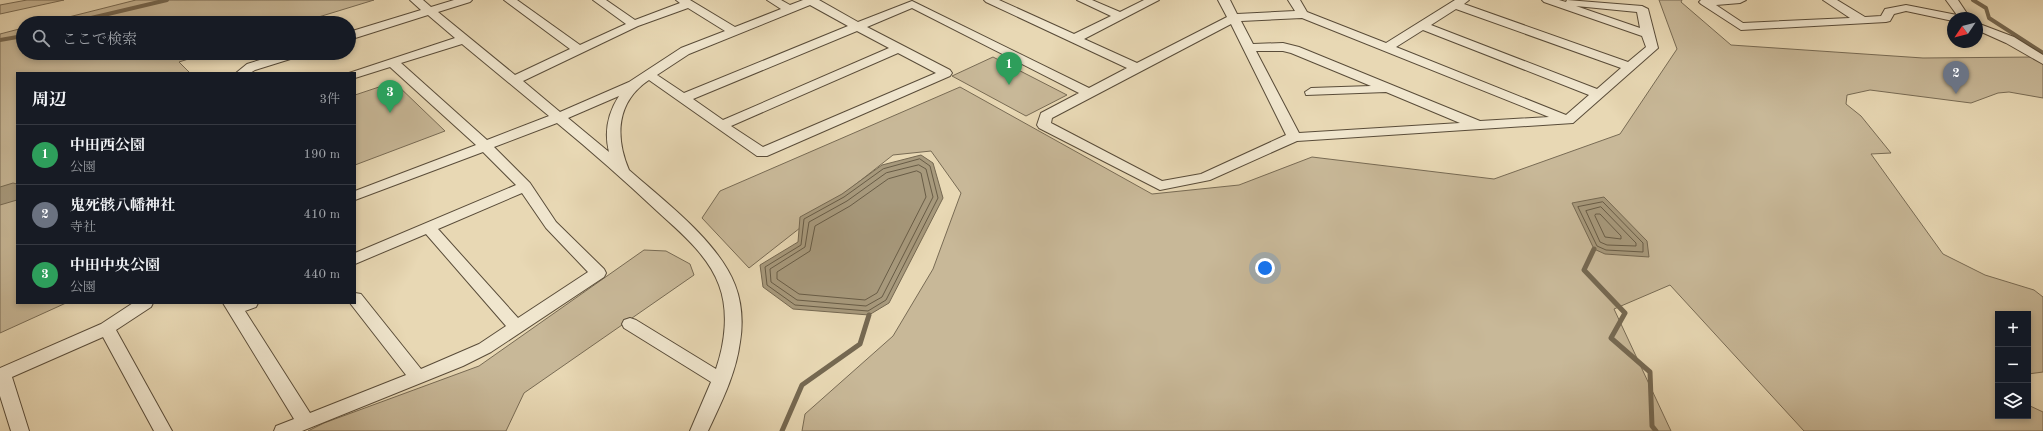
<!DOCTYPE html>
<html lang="ja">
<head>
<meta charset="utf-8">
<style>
  :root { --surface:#171b24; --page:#242831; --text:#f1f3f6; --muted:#9ea1a6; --line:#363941; --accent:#0b8043 }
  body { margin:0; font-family:"Old Standard TT","Noto Serif JP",serif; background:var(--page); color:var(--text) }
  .controls { position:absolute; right:12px; bottom:12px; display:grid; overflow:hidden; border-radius:0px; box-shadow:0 2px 6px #0003 }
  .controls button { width:36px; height:36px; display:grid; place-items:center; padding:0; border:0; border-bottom:1px solid var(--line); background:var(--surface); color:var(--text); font:20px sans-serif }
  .compass { position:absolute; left:1947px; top:12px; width:36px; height:36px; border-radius:50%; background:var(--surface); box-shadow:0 2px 6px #0003; rotate:235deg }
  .you { position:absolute; left:1265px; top:268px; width:14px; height:14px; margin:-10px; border:3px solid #fff; border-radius:50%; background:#1a73e8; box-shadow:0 0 0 6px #1a73e833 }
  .badge { display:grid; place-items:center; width:26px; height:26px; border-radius:50%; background:var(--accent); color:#fff; font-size:13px; font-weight:700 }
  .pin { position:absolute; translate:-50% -33px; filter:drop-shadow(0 1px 2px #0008) }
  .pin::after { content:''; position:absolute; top:21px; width:14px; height:12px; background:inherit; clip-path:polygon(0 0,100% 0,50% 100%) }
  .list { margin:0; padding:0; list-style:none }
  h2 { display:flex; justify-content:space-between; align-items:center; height:52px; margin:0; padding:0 16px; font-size:17px }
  h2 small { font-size:13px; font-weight:400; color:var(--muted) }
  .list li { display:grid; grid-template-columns:26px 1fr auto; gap:12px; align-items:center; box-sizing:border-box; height:60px; padding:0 16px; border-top:1px solid var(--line) }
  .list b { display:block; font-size:15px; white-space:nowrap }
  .list p { margin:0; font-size:13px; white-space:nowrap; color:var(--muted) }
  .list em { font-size:13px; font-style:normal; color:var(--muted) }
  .icon { flex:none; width:22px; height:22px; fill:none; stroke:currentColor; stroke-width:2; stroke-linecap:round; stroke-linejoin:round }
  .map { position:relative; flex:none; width:2043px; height:431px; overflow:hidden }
  .search { position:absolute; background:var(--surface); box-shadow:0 2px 6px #0003; left:16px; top:16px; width:340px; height:44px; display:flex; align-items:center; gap:10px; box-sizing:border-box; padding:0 14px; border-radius:22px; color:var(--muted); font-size:15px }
  .panel { position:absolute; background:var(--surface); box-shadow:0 2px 6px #0003; left:16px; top:72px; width:340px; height:232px; border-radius:0px }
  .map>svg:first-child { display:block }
</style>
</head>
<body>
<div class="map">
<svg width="2043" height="431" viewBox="0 0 2043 431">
  <rect width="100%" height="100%" fill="#e8d8b4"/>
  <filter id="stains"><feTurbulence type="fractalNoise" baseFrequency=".005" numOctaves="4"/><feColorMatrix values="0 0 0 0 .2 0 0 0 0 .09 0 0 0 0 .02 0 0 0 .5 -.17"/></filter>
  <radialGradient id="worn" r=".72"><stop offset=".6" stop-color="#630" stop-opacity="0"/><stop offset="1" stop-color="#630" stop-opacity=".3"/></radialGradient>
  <g fill="#c8b898" stroke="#786b54">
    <path d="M 27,0 L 64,0 L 0,14 L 0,5 Z"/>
    <path d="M 136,0 L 374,0 L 299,23 L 45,23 Z"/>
    <path d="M 1659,0 L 1682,0 L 1681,2 L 1731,45 L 1923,58 L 2036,57 L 2043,63 L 2043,98 L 2009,92 L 1998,93 L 1971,103 L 1870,90 L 1847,95 L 1846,104 L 1861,116 L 1891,153 L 1871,154 L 1943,254 L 1985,275 L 2034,290 L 2043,297 L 2043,372 L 2028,374 L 2028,314 L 1998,314 L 1998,416 L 2028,416 L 2028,405 L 2043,412 L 2043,431 L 1804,431 L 1670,285 L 1614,309 L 1671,431 L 802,431 L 805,414 L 893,336 L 933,269 L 961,193 L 931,151 L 893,155 L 749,268 L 702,218 L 720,191 L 960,87 L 1152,194 L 1239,185 L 1312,157 L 1494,179 L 1620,134 L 1677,49 Z"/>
    <path d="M 23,28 L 23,53 L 207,53 L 179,62 L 190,73 L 17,73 L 17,303 L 66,303 L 0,333 L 0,34 Z"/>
    <path d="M 993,57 L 1067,95 L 1026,116 L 952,76 Z"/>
    <path d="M 394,82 L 445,131 L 355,165 L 355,95 Z"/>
    <path d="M 644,250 L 666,251 L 690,264 L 694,275 L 524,393 L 506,431 L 308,431 L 324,423 L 479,366 Z"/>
  </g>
  <g fill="#a7997c" stroke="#756851">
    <path d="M 921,155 L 933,163 L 943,198 L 889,303 L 869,315 L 793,309 L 763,287 L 760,265 L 798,242 L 800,217 L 842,194 L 882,165 Z"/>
    <path d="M 13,183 L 17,184 L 17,200 L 0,205 L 0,187 Z"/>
    <path d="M 1604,197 L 1647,241 L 1649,257 L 1605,254 L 1594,249 L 1572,203 Z"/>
  </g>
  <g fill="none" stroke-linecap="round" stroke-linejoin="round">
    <g stroke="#685c46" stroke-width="1">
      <path d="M 920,159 L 930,166 L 938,198 L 886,300 L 868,311 L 795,305 L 767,285 L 765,267 L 801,245 L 804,219 L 844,197 L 883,169 Z"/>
      <path d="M 919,165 L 926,169 L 933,197 L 882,297 L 866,306 L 797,300 L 771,282 L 770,269 L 805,247 L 809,222 L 847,201 L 886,173 Z"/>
      <path d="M 917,171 L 921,173 L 926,197 L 877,293 L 865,300 L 799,294 L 777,279 L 777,272 L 810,251 L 815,226 L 850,206 L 888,179 Z"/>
      <path d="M 1603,202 L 1643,243 L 1643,252 L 1606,250 L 1597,246 L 1578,207 Z"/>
      <path d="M 1601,207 L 1636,243 L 1636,246 L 1607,245 L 1600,242 L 1586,211 Z"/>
      <path d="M 1596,214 L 1600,214 L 1621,236 L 1621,239 L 1605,237 L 1595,216 Z"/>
    </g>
    <g stroke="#756851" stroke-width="4">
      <path d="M 1973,0 L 1986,8 L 1989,18 L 2043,53"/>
      <path d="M 70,23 L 167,0"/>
      <path d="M 0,40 L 23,36"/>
    </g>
    <g stroke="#756851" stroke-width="5">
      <path d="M 1594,249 L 1584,270 L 1625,313 L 1611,338 L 1650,372 L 1652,426 L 1656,431"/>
      <path d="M 782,431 L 802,385 L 860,344 L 869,315"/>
    </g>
    <defs>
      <g id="minor">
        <path d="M 410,0 L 423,0 L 431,7 L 454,0 L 472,0 L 470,2 L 438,12 L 515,75 L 570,49 L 504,0 L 517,0 L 580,45 L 626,24 L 593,0 L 606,0 L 635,20 L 680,3 L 676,0 L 690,0 L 735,27 L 781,9 L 767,0 L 781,0 L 790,5 L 803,0 L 819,0 L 858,22 L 912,1 L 1089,88 L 1127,68 L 986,2 L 984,0 L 999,0 L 1074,34 L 1111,16 L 1077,0 L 1092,0 L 1120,12 L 1144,0 L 1159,0 L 1084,39 L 1137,63 L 1227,17 L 1218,0 L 1230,0 L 1237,14 L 1295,11 L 1288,0 L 1300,0 L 1307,12 L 1386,43 L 1455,0 L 1469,0 L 1464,4 L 1628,62 L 1646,47 L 1642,36 L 1544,2 L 1542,0 L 1559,0 L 1566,2 L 1567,0 L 1642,6 L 1648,9 L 1658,48 L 1573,123 L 1297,141 L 1210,180 L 1160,190 L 1039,128 L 1037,125 L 1041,113 L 1079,93 L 912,8 L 867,27 L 950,70 L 952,73 L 950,76 L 767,156 L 757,156 L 649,80 C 616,102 615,137 629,170 C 664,201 718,241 735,285 C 742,303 743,324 740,342 C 736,374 721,403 708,431 L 690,431 L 711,382 L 624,328 L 622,324 L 624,320 L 630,318 L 636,320 L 716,369 C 725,343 729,311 719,285 C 708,255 680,232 657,211 C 625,181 591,151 557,123 L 494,147 L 530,183 L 556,222 L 604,269 L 606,273 L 604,277 L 491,352 L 463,366 L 302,431 L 274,431 L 276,426 L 294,419 L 223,303 L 258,303 L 256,307 L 245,311 L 310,413 L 406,375 L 350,303 L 355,303 L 355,293 L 361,294 L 421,369 L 479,344 L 506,326 L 426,234 L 355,264 L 355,253 L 516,185 L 483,152 L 355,200 L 355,191 L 476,145 L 390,67 L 355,78 L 355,73 L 349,73 L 455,38 L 428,15 L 349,40 L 349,32 L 421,10 ZM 810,5 L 848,26 L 684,93 L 657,75 L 689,54 ZM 1576,6 L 1637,12 L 1640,28 ZM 688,8 L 725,31 L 681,48 L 629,82 L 560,112 L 523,81 L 638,26 ZM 1456,9 L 1621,68 L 1597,89 L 1431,25 ZM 1302,18 L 1549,117 L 1480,121 L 1299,47 L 1283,43 L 1253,44 L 1241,21 ZM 1231,24 L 1286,135 L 1201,174 L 1162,181 L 1051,123 L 1052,118 ZM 1423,30 L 1589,95 L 1566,115 L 1396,47 ZM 857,31 L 889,48 L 723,120 L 693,99 ZM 462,44 L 549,116 L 487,140 L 401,63 ZM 1256,51 L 1283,51 L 1291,53 L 1371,86 L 1311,88 L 1305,92 L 1306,95 L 1386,92 L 1460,123 L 1299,133 ZM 898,53 L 936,73 L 763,147 L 731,126 ZM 619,96 C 608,113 604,132 609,152 L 568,118 ZM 522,193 L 546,228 L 588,272 L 518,318 L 438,229 Z"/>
        <path d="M 1701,0 L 1746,0 L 1740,3 L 1716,5 L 1743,23 L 1850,18 L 1823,0 L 1837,0 L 1865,17 L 1881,16 L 1885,9 L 1906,5 L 1957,15 L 1946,0 L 1958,0 L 1970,18 L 1953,18 L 1953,21 L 1906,11 L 1894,14 L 1890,21 L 1886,22 L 1741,30 L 1701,4 L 1699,2 Z"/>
        <path d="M 1977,23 L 2014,37 L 2043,55 L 2043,64 L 2006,43 L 1977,30 Z"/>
        <path d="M 283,53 L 302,53 L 300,56 L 255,70 L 250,73 L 236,73 L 247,64 Z"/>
        <path d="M 133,303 L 153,303 L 151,307 L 116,330 L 172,431 L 154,431 L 103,337 L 12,377 L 29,431 L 11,431 L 0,396 L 0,368 L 101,324 Z"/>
      </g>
    </defs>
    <use href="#minor" stroke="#594c39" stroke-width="2"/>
    <use href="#minor" fill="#f0e6ce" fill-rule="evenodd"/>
  </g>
  <rect width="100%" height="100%" filter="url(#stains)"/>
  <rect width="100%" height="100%" fill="url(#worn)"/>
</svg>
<div class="controls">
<button>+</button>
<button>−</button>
<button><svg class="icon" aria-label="layers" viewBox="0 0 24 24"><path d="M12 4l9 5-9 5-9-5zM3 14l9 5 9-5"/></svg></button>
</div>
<svg class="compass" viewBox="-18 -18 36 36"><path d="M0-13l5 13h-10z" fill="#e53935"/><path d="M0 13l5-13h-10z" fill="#9ea1a6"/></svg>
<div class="you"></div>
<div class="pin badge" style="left:1009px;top:85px;background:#2e9e5b">1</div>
<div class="pin badge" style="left:1956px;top:94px;background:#6b7280">2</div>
<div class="pin badge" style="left:390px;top:113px;background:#2e9e5b">3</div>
<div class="search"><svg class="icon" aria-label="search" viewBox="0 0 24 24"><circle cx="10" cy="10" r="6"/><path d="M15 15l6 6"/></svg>ここで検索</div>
<section class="panel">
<h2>周辺<small>3件</small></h2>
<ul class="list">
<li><span class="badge" style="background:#2e9e5b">1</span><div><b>中田西公園</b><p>公園</p></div><em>190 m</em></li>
<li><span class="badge" style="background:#6b7280">2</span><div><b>鬼死骸八幡神社</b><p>寺社</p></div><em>410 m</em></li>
<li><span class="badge" style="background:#2e9e5b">3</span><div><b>中田中央公園</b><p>公園</p></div><em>440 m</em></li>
</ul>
</section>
</div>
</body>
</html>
